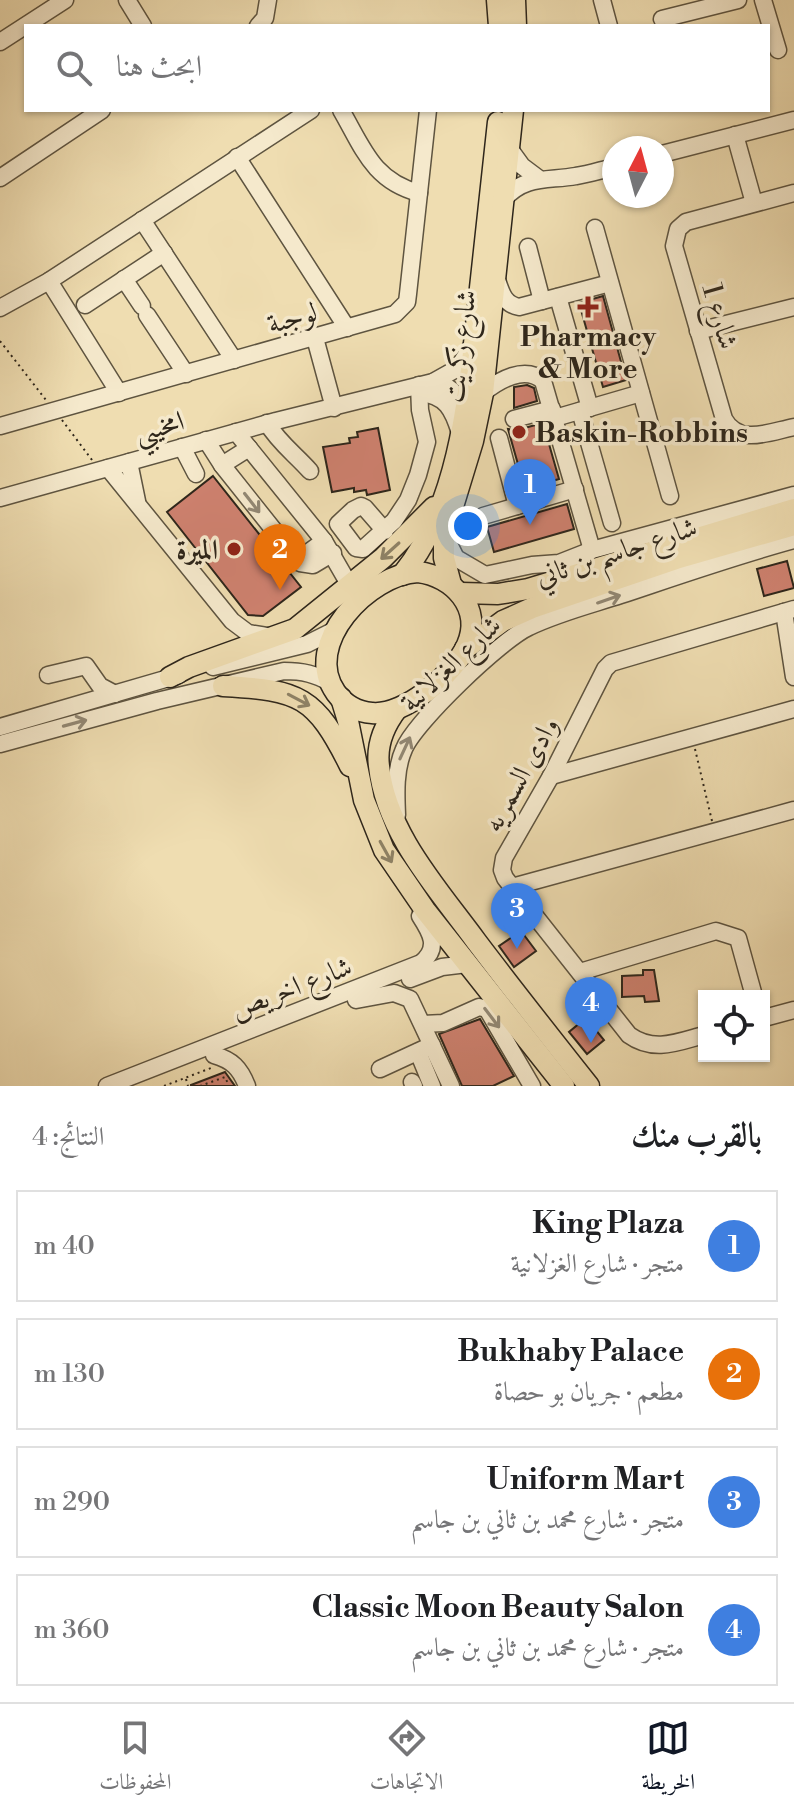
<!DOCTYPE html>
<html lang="ar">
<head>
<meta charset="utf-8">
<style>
  :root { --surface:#fff; --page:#f6f6f6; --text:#202124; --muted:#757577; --line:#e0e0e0; --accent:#111827 }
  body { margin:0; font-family:"Libre Bodoni",Amiri,serif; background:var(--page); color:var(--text); direction:rtl }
  .controls { position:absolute; right:24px; bottom:24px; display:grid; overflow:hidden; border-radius:0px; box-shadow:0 2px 6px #0004 }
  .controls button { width:72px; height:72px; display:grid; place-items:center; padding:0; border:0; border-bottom:2px solid var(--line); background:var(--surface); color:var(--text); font:40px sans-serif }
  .compass { position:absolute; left:602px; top:136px; width:72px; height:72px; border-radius:50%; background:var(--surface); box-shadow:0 2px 6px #0004; rotate:6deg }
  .you { position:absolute; left:468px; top:526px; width:28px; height:28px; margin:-20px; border:6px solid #fff; border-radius:50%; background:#1a73e8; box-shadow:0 0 0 12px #1a73e833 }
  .badge { display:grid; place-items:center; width:52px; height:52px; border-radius:50%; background:var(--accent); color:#fff; font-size:26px; font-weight:700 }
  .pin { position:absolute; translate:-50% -66px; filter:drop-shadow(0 2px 4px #0008) }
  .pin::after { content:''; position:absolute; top:42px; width:28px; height:24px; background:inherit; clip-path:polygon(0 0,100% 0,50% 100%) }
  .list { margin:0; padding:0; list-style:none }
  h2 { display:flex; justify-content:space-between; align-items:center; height:104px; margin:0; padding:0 32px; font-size:34px }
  h2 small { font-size:26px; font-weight:400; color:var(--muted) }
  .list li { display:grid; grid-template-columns:52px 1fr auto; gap:24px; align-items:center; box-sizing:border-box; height:112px; margin:0 16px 16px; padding:0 16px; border:2px solid var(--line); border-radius:0px }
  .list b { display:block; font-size:30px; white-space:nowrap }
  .list p { margin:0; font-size:26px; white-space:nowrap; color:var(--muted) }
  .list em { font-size:26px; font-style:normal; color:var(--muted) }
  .icon { flex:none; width:44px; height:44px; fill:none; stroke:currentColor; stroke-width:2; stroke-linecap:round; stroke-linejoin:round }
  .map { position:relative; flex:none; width:794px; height:1086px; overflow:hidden; direction:ltr }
  .search { position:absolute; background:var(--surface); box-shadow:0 2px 6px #0004; left:24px; right:24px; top:24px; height:88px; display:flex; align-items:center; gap:20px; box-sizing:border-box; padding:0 28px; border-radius:0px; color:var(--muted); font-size:30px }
  .sheet { height:616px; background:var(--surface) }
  nav { display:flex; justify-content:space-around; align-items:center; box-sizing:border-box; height:112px; border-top:2px solid var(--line); background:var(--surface); font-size:22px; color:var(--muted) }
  nav a { display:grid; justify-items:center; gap:4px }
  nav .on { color:var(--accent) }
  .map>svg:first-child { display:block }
</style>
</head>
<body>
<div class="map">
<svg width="794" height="1086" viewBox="0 0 794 1086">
  <rect width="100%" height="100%" fill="#efddb1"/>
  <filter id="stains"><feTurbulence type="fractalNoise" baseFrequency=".0025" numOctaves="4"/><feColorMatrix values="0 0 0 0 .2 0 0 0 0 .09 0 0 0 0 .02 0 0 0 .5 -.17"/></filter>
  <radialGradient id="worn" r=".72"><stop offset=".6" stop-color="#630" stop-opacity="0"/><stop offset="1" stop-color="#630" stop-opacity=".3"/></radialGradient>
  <g fill="#ce816f" stroke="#2e261b" stroke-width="2">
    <path d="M 603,296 L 626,380 L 603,387 L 579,303 Z"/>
    <path d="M 527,385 L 534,388 L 537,401 L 514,408 L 514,387 Z"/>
    <path d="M 543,423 L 559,479 L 525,489 L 508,429 L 517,430 Z"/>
    <path d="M 378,428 L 390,490 L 367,495 L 366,490 L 354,492 L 354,488 L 332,492 L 323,447 L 350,443 L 349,438 L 358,437 L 357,432 Z"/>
    <path d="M 213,476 L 301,587 L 263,616 L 248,615 L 167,512 Z"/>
    <path d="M 567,504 L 574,529 L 494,552 L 487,527 Z"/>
    <path d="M 787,561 L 794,588 L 764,596 L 757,569 Z"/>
    <path d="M 521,931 L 536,951 L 514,967 L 499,946 Z"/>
    <path d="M 643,970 L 654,970 L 659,1001 L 645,1002 L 644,996 L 622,997 L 622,976 L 643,975 Z"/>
    <path d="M 586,1018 L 604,1040 L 587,1054 L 569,1032 Z"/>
    <path d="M 480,1019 L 514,1076 L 493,1086 L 462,1086 L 439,1034 Z"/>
    <path d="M 225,1072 L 235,1086 L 191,1086 L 191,1085 Z"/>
  </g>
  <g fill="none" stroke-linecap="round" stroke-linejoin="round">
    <defs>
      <g id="minor">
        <path d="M 127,0 L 143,26"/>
        <path d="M 602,0 L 609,26"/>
        <path d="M 763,0 L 778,50"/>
        <path d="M 662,19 L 738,0"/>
        <path d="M 258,26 L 265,18 L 268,0"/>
        <path d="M 0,42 L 65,0"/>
        <path d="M 341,110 C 363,148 373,181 419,193"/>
        <path d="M 735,135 L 754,203"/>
        <path d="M 509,148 L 522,166 L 538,178"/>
        <path d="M 662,154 L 794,120"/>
        <path d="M 237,157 L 347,328"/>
        <path d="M 0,178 L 102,110"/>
        <path d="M 794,193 L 686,222 L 678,229 L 674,246 L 724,419 C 739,446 769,432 794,427"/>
        <path d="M 504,199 C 525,175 548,181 576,176 C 589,174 601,170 614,167"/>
        <path d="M 142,220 L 234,360"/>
        <path d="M 595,228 L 670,496"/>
        <path d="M 528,247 L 542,301"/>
        <path d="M 496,277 C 501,291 503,304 519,307 L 610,283"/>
        <path d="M 124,279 L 142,306"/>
        <path d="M 49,281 L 119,393"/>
        <path d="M 558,297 L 590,408"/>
        <path d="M 85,305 L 164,253"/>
        <path d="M 0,308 L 49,281 L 311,110"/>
        <path d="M 147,315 L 186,374"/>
        <path d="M 698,331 L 794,307"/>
        <path d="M 315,338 L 334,408"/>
        <path d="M 433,382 C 454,386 460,397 463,416"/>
        <path d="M 420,393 C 446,395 453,410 460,433"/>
        <path d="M 483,393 C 499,380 525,365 543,381 L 592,550"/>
        <path d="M 580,411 L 612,523"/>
        <path d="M 555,418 L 641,393"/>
        <path d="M 514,419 L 552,409"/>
        <path d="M 267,423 C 279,443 295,454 310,471"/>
        <path d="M 0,426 L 395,314 L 407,302 L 408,294 L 428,110"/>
        <path d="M 236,432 L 324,541 L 350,586"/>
        <path d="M 499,438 L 517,506"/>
        <path d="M 206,440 L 222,465 L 300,563 L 313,565 L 333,553"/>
        <path d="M 182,447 L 196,474"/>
        <path d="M 129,462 L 137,501"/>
        <path d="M 222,465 L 249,448"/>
        <path d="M 108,468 L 232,621 L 248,633 L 273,637"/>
        <path d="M 0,498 L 276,421 L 433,382 L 458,368 L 471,347"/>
        <path d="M 483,516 L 575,489"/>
        <path d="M 385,531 L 365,508 L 361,506 L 353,510 L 338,524 L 356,548 L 363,549 L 394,521 L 408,500 L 418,475 L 427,442 L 420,410 L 419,385"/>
        <path d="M 445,536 L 456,558 L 485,575 L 532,565 L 559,563 L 592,550 L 794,495"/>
        <path d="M 298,560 L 324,541"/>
        <path d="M 784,612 L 794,677"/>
        <path d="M 213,667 L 307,644 L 335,630"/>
        <path d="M 48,675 L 86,666 L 100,686 L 115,694"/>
        <path d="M 0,727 L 179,675"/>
        <path d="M 0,744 L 157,701 L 284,671 C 303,671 315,674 331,683"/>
        <path d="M 551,776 L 794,709"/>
        <path d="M 397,815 C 396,793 395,769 404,749 C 415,722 502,639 529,627 C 558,613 590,605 621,595 C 678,576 735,556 794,540"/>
        <path d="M 512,887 L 794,810"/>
        <path d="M 580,972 L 716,931 L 738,938 L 754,996"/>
        <path d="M 410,979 L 442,967 L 467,964"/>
        <path d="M 356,1000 L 394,993 L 410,999 L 451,1086"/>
        <path d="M 764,1018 L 794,1010"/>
        <path d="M 423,1024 L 443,1023 L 479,1007 L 487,1009 L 532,1086"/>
        <path d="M 704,1035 C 678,1042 654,1053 629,1035 L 505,878 L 502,870 L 504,858 L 551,776 L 605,669 L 611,663 L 794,609"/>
        <path d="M 418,1052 L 432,1086"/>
        <path d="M 214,1055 C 232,1060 240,1068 247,1086"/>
        <path d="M 380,1069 L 432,1045"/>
        <path d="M 412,1082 L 414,1086"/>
        <path d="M 107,1086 L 421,963 C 440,948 431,933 420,916"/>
      </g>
      <g id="major">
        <path d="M 497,0 L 499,26"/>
        <path d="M 515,0 L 516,26"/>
        <path d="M 418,572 C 453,576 483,608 467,645 C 454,674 405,716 372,713 C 357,712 345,705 336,693 C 301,644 369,574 418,572 Z"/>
        <path d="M 402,575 C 462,502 469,388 479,297 C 485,239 492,180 498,122"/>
        <path d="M 451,584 L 444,558 L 444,536 L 473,441 L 483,393 L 513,110"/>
        <path d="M 461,593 L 498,594 L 528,589 L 794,509"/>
        <path d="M 465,649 L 503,621 L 532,608 L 676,559 L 794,525"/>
        <path d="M 170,677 L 189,667 L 295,629 L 383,558 L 434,507"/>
        <path d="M 223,686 C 300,690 315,696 350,766"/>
        <path d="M 341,698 L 348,721 L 364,800 L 384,850 L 425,910 L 564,1086"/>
        <path d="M 397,709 C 384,726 376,744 379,766 C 386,833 438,889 476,941 C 513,990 551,1038 589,1086"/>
      </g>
    </defs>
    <use href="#minor" stroke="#5e5440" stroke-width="19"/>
    <use href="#major" stroke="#2e261b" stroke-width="23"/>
    <g stroke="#2e261b" stroke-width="2" stroke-dasharray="2 4" stroke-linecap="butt">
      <path d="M 0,341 L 46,400"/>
      <path d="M 62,420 L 92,460"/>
      <path d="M 695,749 L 712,821"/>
      <path d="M 186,1079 L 188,1086"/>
      <path d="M 164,1086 L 211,1068"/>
      <path d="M 200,1086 L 225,1077 L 229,1086"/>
    </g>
    <use href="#minor" stroke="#f5e9cc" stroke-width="16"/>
    <use href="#major" stroke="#efddb1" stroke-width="20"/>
  </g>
  <defs><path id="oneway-shaft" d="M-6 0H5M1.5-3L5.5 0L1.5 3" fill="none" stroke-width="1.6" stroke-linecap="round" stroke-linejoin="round" transform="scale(2)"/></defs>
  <g stroke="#928874">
    <use href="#oneway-shaft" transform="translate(252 503) rotate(52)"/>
    <use href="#oneway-shaft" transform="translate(609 599) rotate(-19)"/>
    <use href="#oneway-shaft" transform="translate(75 723) rotate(-15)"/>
    <use href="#oneway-shaft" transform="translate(405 748) rotate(-65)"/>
    <use href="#oneway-shaft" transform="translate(492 1018) rotate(53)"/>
  </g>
  <g stroke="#8e8266">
    <use href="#oneway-shaft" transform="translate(390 551) rotate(138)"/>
    <use href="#oneway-shaft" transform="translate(299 700) rotate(28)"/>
    <use href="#oneway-shaft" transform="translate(386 852) rotate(61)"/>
  </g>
  <g fill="#8f2418" stroke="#f5e9cc" stroke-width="3">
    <path d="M584 295h8v8h8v8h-8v8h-8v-8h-8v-8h8z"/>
    <circle cx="519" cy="432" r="8"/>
    <circle cx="234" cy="549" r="8"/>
  </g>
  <g text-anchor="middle" stroke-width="7" stroke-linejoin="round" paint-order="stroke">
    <g font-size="28" fill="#2e261b" stroke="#f5e9cc">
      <text transform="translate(721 316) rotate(74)" y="10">شارع 1</text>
      <text transform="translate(292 317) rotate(-16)" y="10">لوجبة</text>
      <text transform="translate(459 346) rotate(-83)" y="10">شارع زكريت</text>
      <text transform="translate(159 426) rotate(-16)" y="10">امخيبي</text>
      <text transform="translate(616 551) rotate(-18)" y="10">شارع جاسم بن ثاني</text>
      <text transform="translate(450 663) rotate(-43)" y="10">شارع الغزلانية</text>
      <text transform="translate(520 774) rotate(-61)" y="10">وادى السمريه</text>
      <text transform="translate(291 987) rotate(-21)" y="10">شارع اخريص</text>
    </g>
    <g font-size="28" font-weight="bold" fill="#2e261b" stroke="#f5e9cc">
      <text x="588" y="346">Pharmacy<tspan x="588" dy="32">&amp; More</tspan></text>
      <text x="535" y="442" text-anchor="start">Baskin-Robbins</text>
      <text x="218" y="559" text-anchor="end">الميرة</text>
    </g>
  </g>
  <rect width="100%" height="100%" filter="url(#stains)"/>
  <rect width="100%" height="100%" fill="url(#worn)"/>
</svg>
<div class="controls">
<button><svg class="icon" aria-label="locate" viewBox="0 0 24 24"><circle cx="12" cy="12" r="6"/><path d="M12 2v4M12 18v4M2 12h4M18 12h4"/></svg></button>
</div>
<svg class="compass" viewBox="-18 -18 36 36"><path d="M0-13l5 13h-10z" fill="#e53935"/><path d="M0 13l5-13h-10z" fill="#757577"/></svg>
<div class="you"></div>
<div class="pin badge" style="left:530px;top:525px;background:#3f7fe0">1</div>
<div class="pin badge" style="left:280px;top:590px;background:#e8710a">2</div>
<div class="pin badge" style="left:517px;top:949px;background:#3f7fe0">3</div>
<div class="pin badge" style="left:591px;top:1043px;background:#3f7fe0">4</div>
<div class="search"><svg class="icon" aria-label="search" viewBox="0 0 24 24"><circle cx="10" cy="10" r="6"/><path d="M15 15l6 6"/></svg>ابحث هنا</div>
</div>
<section class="sheet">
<h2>بالقرب منك<small>النتائج: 4</small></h2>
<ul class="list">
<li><span class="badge" style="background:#3f7fe0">1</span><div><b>King Plaza</b><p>متجر · شارع الغزلانية</p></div><em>40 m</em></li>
<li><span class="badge" style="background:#e8710a">2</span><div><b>Bukhaby Palace</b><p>مطعم · جريان بو حصاة</p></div><em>130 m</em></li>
<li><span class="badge" style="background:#3f7fe0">3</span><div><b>Uniform Mart</b><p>متجر · شارع محمد بن ثاني بن جاسم</p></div><em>290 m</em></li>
<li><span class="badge" style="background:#3f7fe0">4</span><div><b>Classic Moon Beauty Salon</b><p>متجر · شارع محمد بن ثاني بن جاسم</p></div><em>360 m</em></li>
</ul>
</section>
<nav>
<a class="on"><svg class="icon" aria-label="map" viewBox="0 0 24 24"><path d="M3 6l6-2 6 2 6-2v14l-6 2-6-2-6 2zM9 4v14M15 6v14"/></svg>الخريطة</a>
<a><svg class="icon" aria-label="directions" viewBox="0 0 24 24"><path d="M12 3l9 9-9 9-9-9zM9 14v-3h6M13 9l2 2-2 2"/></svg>الاتجاهات</a>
<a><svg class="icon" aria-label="saved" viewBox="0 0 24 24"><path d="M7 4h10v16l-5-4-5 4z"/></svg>المحفوظات</a>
</nav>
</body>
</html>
